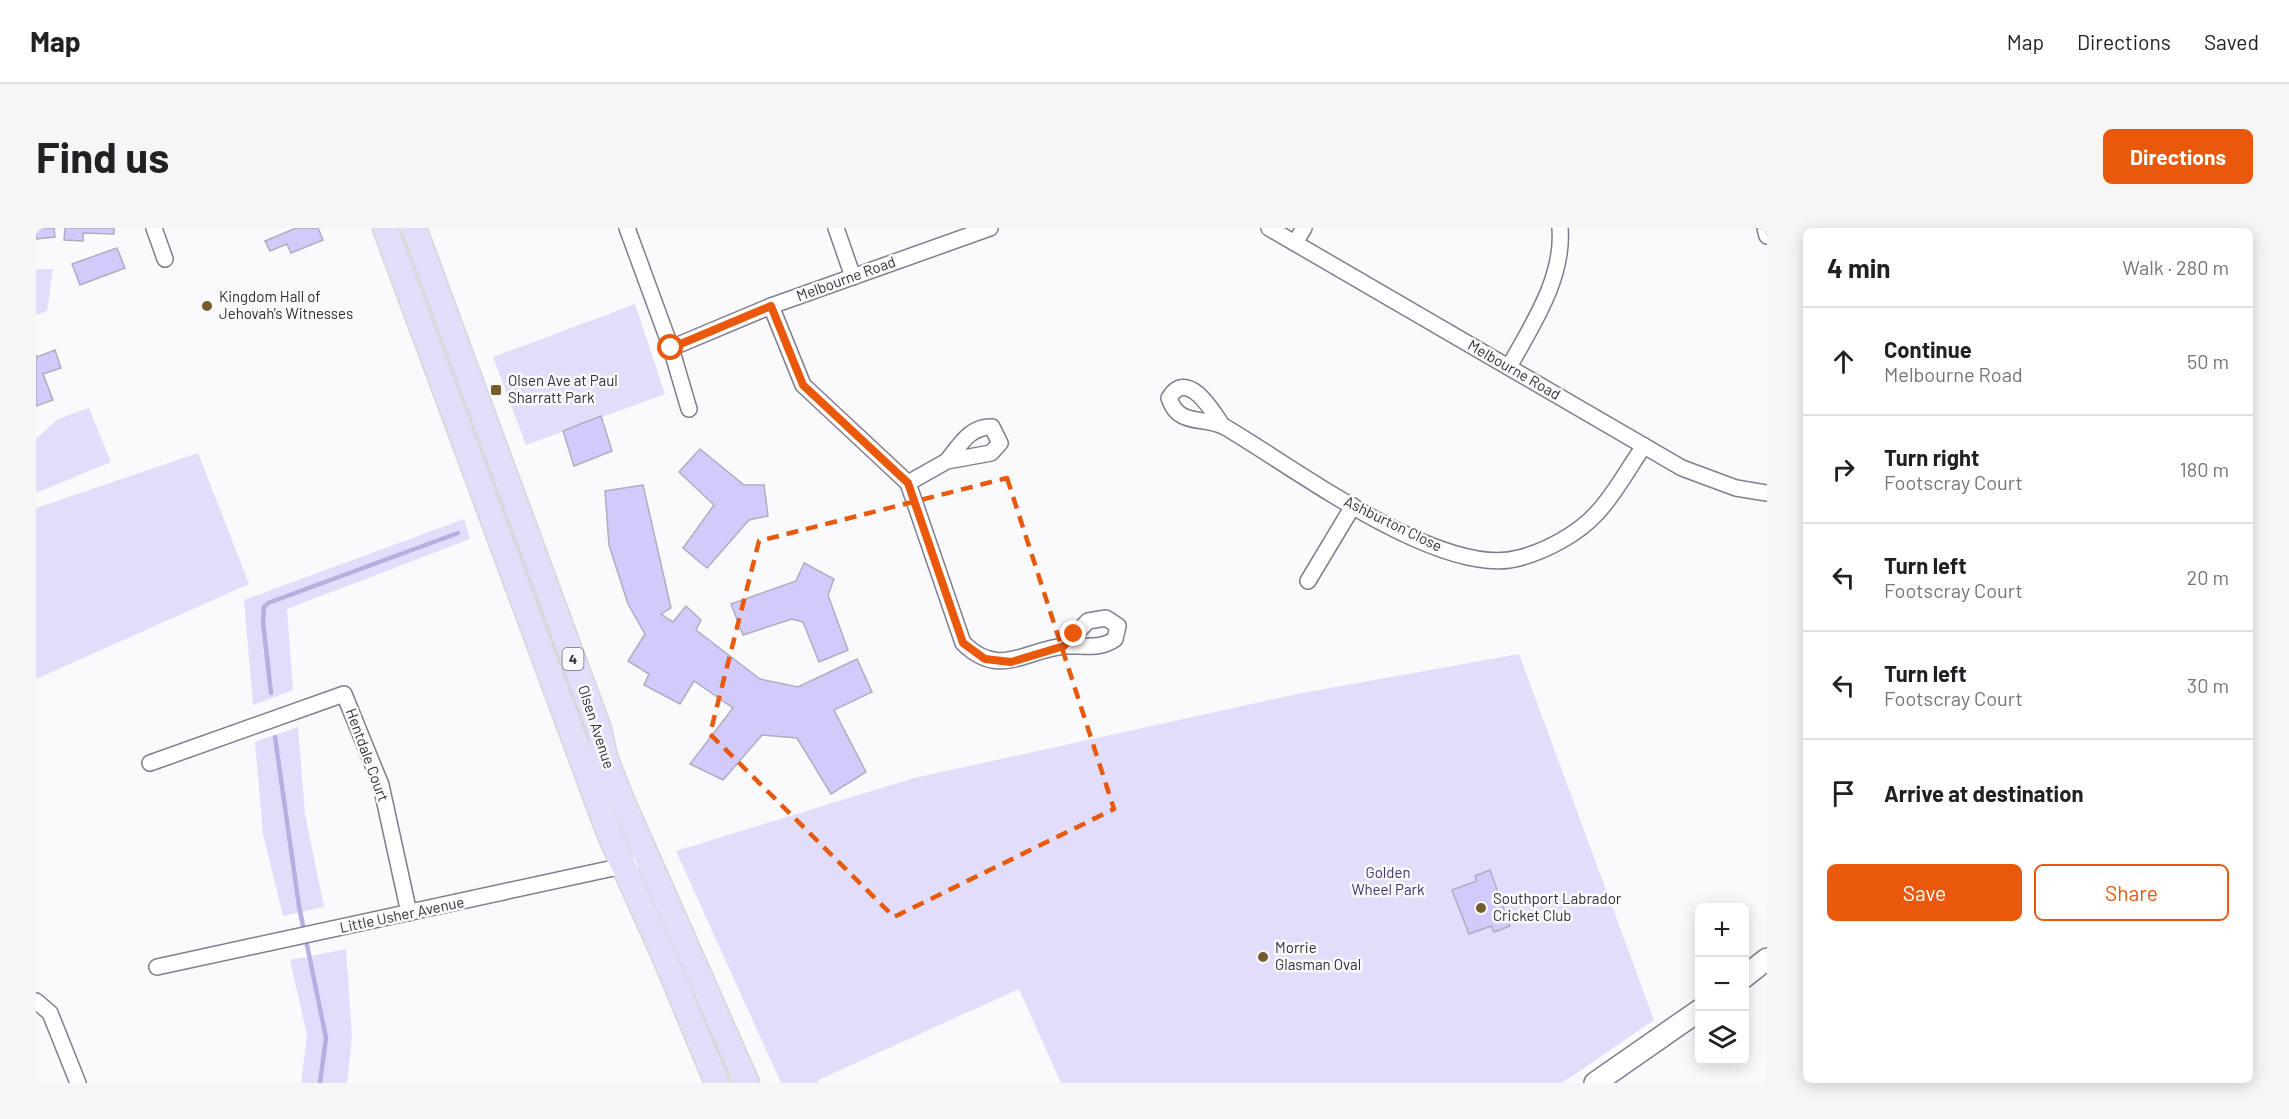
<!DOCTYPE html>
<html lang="en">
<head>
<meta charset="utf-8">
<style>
  :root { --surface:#fff; --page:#f6f6f6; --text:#202124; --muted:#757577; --line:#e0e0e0; --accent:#ea580c }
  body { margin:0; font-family:Barlow,sans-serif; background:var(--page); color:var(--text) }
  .controls { position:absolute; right:18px; bottom:18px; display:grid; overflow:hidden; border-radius:9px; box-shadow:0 3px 15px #0003 }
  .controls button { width:54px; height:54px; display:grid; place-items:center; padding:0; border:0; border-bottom:2px solid var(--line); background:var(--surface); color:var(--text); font:30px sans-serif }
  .stop { position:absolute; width:18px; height:18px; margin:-14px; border:4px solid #ea580c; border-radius:50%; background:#fff }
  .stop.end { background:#ea580c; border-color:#fff; box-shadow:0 2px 6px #0008 }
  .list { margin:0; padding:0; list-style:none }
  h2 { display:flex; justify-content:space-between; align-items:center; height:78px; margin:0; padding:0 24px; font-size:26px }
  h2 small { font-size:20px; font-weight:400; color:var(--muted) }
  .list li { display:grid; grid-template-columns:39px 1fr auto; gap:18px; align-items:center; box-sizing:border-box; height:108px; padding:0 24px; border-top:2px solid var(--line) }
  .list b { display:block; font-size:22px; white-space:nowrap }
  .list p { margin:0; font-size:20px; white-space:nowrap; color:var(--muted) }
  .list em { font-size:20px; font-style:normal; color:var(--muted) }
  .actions { display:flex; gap:12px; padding:18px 24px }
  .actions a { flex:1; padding:14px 0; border:2px solid var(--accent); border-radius:9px; text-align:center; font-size:21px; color:var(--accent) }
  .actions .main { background:var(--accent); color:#fff }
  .icon { flex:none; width:33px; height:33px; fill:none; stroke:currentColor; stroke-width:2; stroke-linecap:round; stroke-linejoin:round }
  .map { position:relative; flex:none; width:1731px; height:855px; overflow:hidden; border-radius:9px }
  header { display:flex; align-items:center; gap:36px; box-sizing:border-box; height:84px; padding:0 30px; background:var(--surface); border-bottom:2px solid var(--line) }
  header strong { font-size:28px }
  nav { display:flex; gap:33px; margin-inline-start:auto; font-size:21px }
  .intro { display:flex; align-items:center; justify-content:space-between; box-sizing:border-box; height:144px; padding:0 36px }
  h1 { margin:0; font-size:42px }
  .button { padding:15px 27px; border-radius:9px; background:var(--accent); color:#fff; font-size:21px; font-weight:700 }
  main { display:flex; gap:36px; padding:0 36px }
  aside { flex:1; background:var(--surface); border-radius:9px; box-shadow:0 3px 15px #0003 }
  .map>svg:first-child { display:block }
</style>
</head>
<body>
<header>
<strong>Map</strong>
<nav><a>Map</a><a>Directions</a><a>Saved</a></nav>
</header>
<div class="intro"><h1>Find us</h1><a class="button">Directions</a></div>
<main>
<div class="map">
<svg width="1731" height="855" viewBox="0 0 1731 855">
  <rect width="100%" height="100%" fill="#fafafd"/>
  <g fill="#e1ddfa">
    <path d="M 0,41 L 17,41 L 11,83 L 0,87 Z"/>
    <path d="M 599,76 L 629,166 L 490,217 L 457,129 Z"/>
    <path d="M 53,180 L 75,234 L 0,265 L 0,211 L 22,191 Z"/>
    <path d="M 162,225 L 213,356 L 0,451 L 0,280 Z"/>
    <path d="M 428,291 L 434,311 L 251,381 L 257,462 L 217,477 L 208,372 Z"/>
    <path d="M 1483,426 L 1618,792 L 1526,855 L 1025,855 L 983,761 L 782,852 L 783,855 L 745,855 L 640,623 L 878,550 L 1266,465 Z"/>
    <path d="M 262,499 L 269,586 L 288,679 L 247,688 L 227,606 L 219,514 Z"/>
    <path d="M 310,721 L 316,809 L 311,855 L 265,855 L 271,807 L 254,732 Z"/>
  </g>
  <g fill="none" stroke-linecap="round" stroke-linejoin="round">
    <g stroke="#b7afdf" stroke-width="4.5">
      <path d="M 235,465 L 227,394 L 228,379 L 232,375 L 422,305"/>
      <path d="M 239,509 L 263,678 L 290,810 L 284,855"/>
    </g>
  </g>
  <g fill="#d2cafb" stroke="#afadbe" stroke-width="1.5">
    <path d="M 0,0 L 18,0 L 19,9 L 0,11 Z"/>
    <path d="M 29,0 L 78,0 L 78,6 L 47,5 L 47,13 L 28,12 Z"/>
    <path d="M 260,0 L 282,0 L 287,12 L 255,25 L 251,16 L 234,23 L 229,13 Z"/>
    <path d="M 81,20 L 89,40 L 44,57 L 36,36 Z"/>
    <path d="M 19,122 L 25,140 L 7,146 L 17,172 L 0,178 L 0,127 L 1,129 Z"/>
    <path d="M 565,188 L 576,223 L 538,238 L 527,203 Z"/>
    <path d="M 664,221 L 708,257 L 728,257 L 732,288 L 713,292 L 671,340 L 647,320 L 678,277 L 643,244 Z"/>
    <path d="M 607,257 L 635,380 L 625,386 L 637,394 L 650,378 L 665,392 L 660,402 L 724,451 L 762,459 L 821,431 L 836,464 L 798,482 L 830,544 L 795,566 L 761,510 L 726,507 L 687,552 L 654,536 L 697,480 L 658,453 L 644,476 L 608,457 L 613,446 L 592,433 L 609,406 L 592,376 L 573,317 L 569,263 Z"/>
    <path d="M 768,335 L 798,351 L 792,367 L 812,422 L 783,434 L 767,394 L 756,391 L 707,407 L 695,376 L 760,353 Z"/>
    <path d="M 1454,642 L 1474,698 L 1458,704 L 1455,698 L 1433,706 L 1416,662 L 1441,653 L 1439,648 Z"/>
  </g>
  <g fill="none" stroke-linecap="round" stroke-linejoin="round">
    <defs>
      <g id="street">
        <path d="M 118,0 L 129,31"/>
        <path d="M 591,0 L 635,120 L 653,181"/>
        <path d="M 800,0 L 817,49"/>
        <path d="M 1233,0 L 1646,240 L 1700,260 L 1731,265"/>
        <path d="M 1729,0 L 1731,8"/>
        <path d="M 1259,15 L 1268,0"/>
        <path d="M 735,78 L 767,157 L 872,255 L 927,415 C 964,451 988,422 1029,418 C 1046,417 1064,422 1079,411 L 1082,398 L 1070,390 L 1052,393 L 1028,418"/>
        <path d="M 635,120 L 735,78 L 954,0"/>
        <path d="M 1473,139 C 1496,97 1528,50 1524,0"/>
        <path d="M 1186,197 C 1176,182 1151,140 1133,170 C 1142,199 1168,188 1189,199 C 1256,238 1406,352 1483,330 C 1510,323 1542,306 1561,285 C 1579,266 1593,239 1608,218"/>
        <path d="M 872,255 L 911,233 L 955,225 L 964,215 L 956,199 C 934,198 924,217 911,233"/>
        <path d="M 1272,353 L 1317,278"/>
        <path d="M 114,535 L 308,466 L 345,557 L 373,685"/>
        <path d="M 121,739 L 596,636"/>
        <path d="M 0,773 L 14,785 L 42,855"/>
      </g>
      <g id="secondary">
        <path d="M 1708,749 L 1731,731"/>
        <path d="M 1559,855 L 1664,782"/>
      </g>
      <g id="primary">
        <path d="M 349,0 L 573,605 L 629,730 L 681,855"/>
        <path d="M 378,0 L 563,501 L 569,529 L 585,570 L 711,855"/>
      </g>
    </defs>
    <use href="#street" stroke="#807d8e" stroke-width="18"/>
    <use href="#secondary" stroke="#807d8e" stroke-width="24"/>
    <use href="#primary" stroke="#d6d6d7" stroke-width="27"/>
    <use href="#street" stroke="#fff" stroke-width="15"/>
    <use href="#secondary" stroke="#fff" stroke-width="21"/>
    <use href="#primary" stroke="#e2ddf8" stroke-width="24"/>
  </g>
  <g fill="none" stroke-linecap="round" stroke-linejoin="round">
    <path stroke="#ea580c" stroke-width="8" d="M 635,120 L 735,78 L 767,157 L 872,255 L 927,415 L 949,431 L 975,434 L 1028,418 L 1038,406"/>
  </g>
  <path fill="none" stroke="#e8590c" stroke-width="4.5" stroke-dasharray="12 8" stroke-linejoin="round" d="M 971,250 L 1078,581 L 858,689 L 674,506 L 723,313 Z"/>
  <g fill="#745c2d" stroke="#fafafd" stroke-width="2">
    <circle cx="171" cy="78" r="6"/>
    <rect x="454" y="156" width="12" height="12" rx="3"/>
    <circle cx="1445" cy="680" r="6"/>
    <circle cx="1227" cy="729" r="6"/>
  </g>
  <g text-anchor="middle" stroke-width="5" stroke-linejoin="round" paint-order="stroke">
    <rect fill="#fafafd" stroke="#6d6d72" stroke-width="1.5" x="526.5" y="420" width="21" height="22" rx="4.5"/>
    <g font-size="14" font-weight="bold" fill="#313037">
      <text x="537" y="436">4</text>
    </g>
    <g font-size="15" fill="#313037" stroke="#fafafd">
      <text transform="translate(810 51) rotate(-20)" y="5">Melbourne Road</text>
      <text transform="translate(1478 142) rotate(30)" y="5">Melbourne Road</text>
      <text transform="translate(1357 296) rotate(26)" y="5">Ashburton Close</text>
      <text transform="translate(560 499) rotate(72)" y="5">Olsen Avenue</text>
      <text transform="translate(331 527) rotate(70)" y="5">Hentdale Court</text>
      <text transform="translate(366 687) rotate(-12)" y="5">Little Usher Avenue</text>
    </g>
    <g font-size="15" fill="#313037" stroke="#fafafd" text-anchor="start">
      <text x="183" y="74">Kingdom Hall of<tspan x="183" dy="17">Jehovah's Witnesses</tspan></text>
      <text x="472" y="158">Olsen Ave at Paul<tspan x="472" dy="17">Sharratt Park</tspan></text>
      <text x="1457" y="676">Southport Labrador<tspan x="1457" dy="17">Cricket Club</tspan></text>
      <text x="1239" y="725">Morrie<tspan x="1239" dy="17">Glasman Oval</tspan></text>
    </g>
    <g font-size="15" fill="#41326d" stroke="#fafafd">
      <text x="1352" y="650">Golden<tspan x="1352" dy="17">Wheel Park</tspan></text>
    </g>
  </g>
</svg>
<div class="controls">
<button>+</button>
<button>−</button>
<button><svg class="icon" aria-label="layers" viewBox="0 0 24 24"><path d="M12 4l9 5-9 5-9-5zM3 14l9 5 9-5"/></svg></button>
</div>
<div class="stop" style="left:635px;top:120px"></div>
<div class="stop end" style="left:1038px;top:406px"></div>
</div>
<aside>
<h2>4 min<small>Walk · 280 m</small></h2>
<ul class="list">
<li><svg class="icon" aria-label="ahead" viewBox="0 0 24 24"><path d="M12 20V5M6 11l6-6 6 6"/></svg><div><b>Continue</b><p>Melbourne Road</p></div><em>50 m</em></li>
<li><svg class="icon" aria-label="right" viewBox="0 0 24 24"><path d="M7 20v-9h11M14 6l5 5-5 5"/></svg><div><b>Turn right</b><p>Footscray Court</p></div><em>180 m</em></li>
<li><svg class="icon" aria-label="left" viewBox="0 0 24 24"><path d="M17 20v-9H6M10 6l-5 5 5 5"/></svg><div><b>Turn left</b><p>Footscray Court</p></div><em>20 m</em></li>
<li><svg class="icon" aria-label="left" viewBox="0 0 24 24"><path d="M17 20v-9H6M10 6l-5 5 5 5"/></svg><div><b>Turn left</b><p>Footscray Court</p></div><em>30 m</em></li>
<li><svg class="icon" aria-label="arrive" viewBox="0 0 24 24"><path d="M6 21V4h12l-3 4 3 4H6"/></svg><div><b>Arrive at destination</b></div></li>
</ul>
<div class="actions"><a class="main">Save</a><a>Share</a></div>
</aside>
</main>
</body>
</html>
